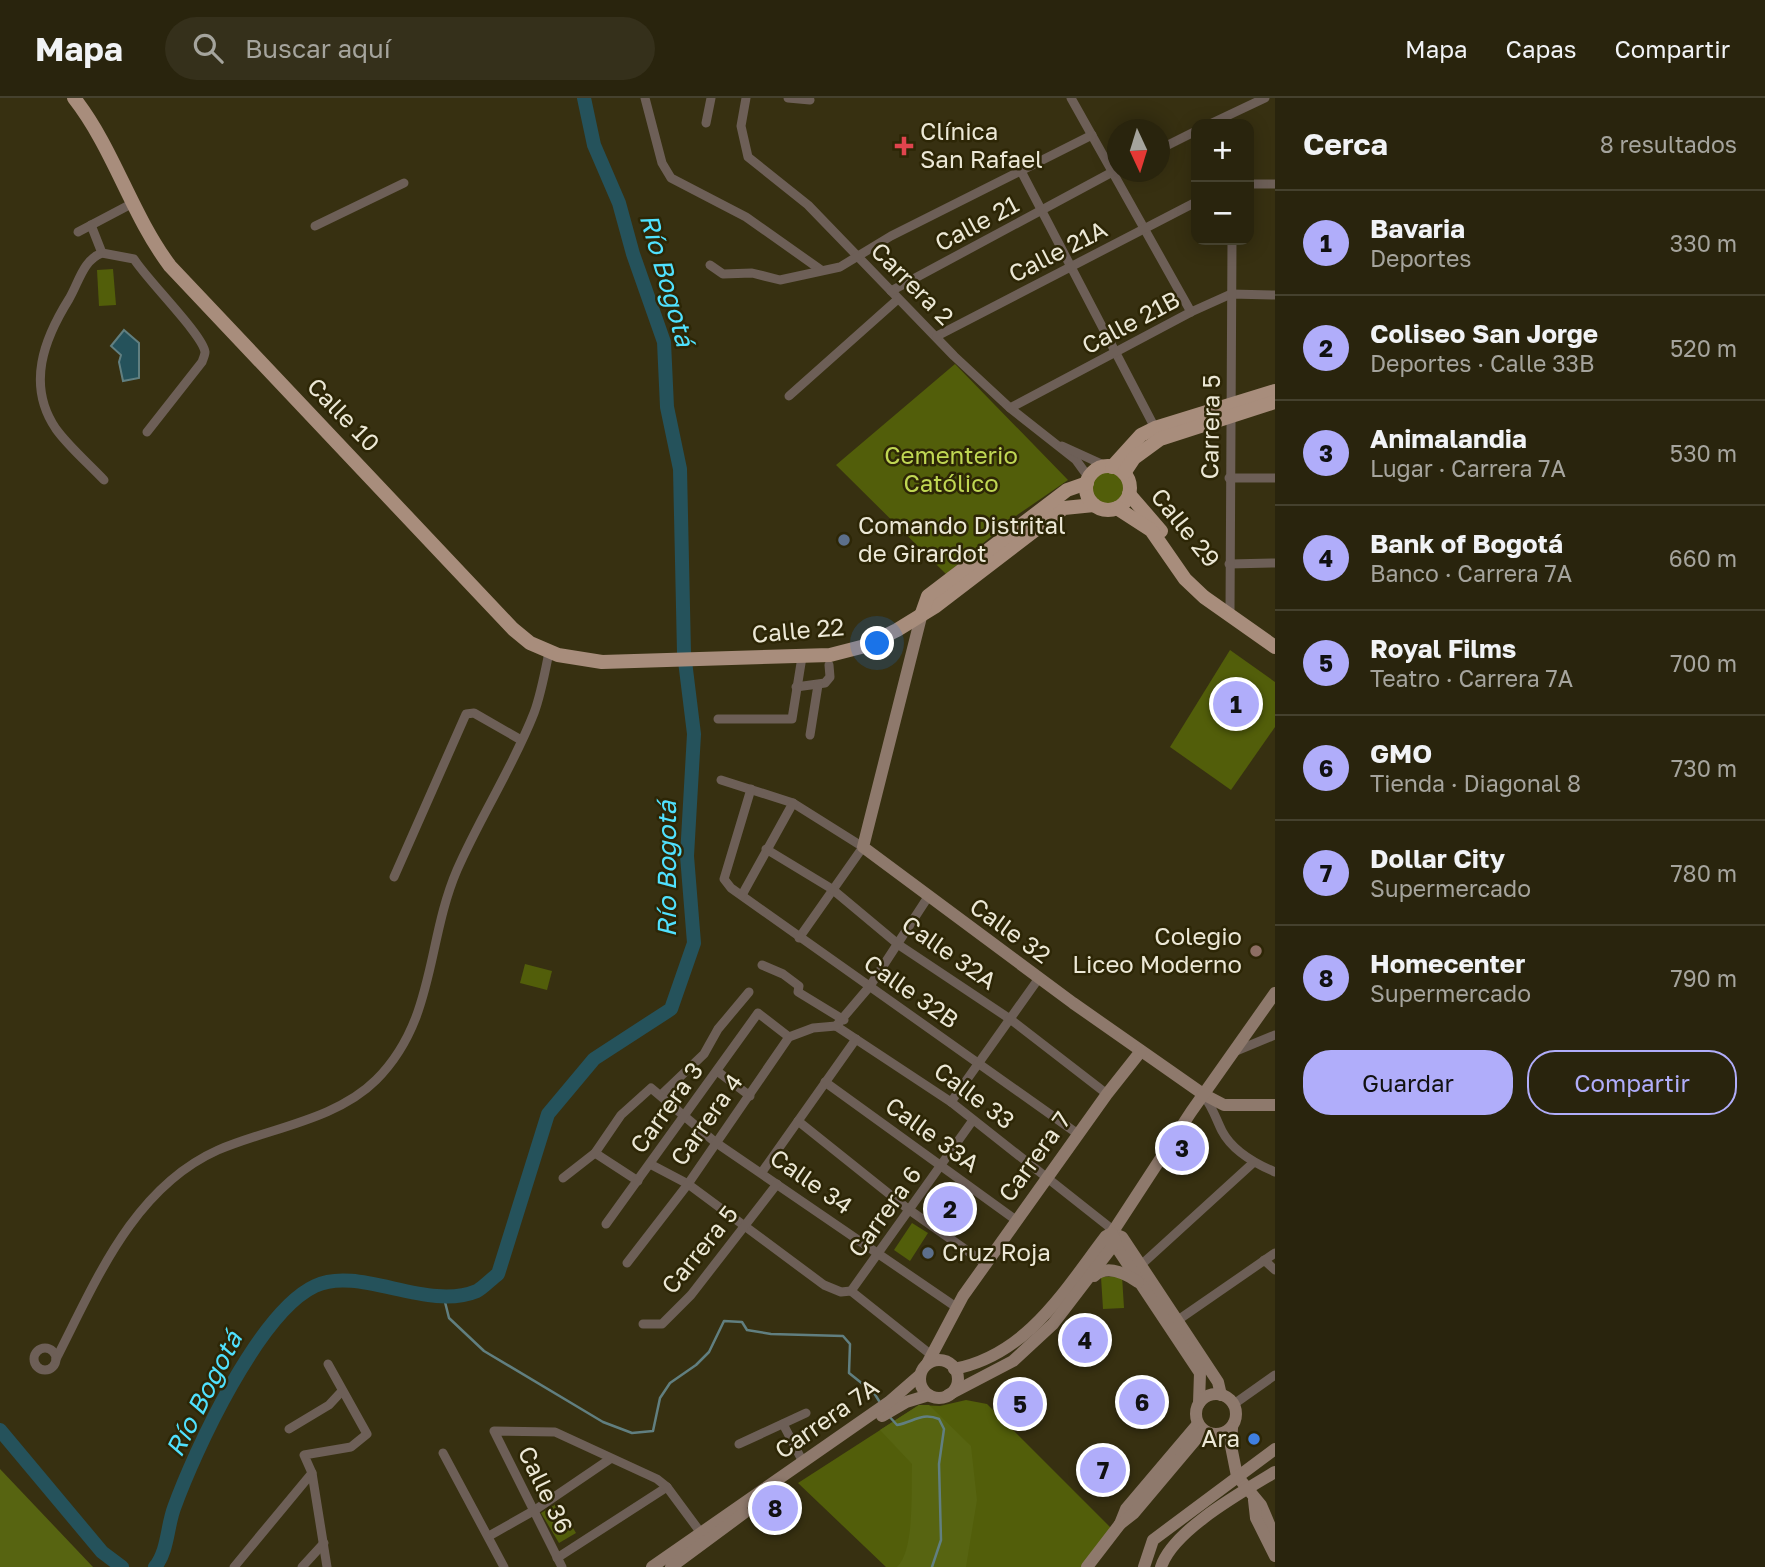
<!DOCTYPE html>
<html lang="es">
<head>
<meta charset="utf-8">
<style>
  :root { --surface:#29240d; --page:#35301b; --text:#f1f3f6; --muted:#a5a49d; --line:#45412e; --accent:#b0adfa }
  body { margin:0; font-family:"Golos Text",sans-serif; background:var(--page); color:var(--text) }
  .controls { position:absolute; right:21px; top:21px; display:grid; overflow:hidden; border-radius:14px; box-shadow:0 4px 18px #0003 }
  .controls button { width:63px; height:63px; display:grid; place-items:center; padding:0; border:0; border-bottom:2px solid var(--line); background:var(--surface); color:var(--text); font:35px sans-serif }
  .compass { position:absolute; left:1107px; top:21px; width:63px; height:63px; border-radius:50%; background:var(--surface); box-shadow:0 4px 18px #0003; rotate:176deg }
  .you { position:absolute; left:878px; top:546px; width:24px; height:24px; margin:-18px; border:5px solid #fff; border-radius:50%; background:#1a73e8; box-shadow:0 0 0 10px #1a73e833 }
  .badge { display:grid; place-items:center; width:46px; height:46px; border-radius:50%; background:var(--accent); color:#111; font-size:23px; font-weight:700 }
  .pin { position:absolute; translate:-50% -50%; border:4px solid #fff; box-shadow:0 2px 7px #0006 }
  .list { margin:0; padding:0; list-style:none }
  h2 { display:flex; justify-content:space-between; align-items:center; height:91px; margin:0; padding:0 28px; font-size:30px }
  h2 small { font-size:23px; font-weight:400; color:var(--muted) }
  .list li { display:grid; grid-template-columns:46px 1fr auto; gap:21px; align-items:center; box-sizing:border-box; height:105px; padding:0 28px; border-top:2px solid var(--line) }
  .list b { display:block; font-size:26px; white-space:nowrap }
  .list p { margin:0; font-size:23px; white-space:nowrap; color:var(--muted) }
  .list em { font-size:23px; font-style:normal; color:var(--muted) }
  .actions { display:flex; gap:14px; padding:21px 28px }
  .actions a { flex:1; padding:16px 0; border:2px solid var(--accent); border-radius:28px; text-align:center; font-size:24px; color:var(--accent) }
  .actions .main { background:var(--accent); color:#111 }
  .icon { flex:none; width:38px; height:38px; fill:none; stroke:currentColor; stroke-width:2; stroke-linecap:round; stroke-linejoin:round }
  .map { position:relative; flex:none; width:1275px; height:1469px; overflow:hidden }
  header { display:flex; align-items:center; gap:42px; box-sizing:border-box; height:98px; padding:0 35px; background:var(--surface); border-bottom:2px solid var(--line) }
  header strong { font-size:33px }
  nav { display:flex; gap:38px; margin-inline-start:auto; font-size:24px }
  .search { width:490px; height:63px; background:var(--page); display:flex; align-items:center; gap:18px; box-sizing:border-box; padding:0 24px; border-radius:38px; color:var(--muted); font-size:26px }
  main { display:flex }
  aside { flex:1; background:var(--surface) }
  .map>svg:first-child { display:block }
</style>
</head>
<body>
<header>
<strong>Mapa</strong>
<div class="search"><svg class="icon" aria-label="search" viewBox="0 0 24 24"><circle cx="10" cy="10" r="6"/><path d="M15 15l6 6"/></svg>Buscar aquí</div>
<nav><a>Mapa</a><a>Capas</a><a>Compartir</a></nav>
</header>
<main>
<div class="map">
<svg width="1275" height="1469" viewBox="0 0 1275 1469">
  <rect width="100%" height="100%" fill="#373011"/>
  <g fill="#525e0a">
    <path d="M 113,171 L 116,207 L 99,208 L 97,172 Z"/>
    <path d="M 955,266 L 1068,382 L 1010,422 L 1004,433 L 999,432 L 946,476 L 836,367 Z"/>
    <circle cx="1108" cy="390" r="17"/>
    <path d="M 1230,552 L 1275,584 L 1275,629 L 1231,692 L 1170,649 Z"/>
    <path d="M 525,866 L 552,873 L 547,892 L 520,885 Z"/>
    <path d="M 912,1125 L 928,1135 L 910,1163 L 894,1152 Z"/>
    <path d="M 1122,1178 L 1124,1210 L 1103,1211 L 1101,1179 Z"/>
    <path d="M 966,1302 L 987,1306 L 1116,1435 L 1089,1469 L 886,1469 L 798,1385 L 919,1307 L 940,1308 Z"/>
    <path d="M 558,1405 L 576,1435 L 559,1445 L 541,1415 Z"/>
  </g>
  <g fill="#576411">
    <path d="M 919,1307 L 929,1307 L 971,1348 L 977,1402 L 966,1469 L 897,1469 C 915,1453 911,1390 912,1366 L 880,1332 Z"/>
    <path d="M 0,1371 L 93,1469 L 0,1469 Z"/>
  </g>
  <path fill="#25525b" stroke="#617f80" stroke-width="2" d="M 124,232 L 139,245 L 139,280 L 123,283 L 119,264 L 121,257 L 111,248 Z"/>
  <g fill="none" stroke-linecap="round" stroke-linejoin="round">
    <g stroke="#617f80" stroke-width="2.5">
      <path d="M 444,1200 L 449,1220 L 484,1253 L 603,1324 L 632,1335 L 653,1333 L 660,1300 L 670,1285 L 696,1267 L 709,1254 L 724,1223 L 742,1224 L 747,1232 L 771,1236 L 843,1238 L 850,1246 L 849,1275 L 874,1295 L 881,1306"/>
      <path d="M 888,1317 L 897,1327 C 914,1324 921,1314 939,1321 L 944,1331 L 939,1366 L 941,1442 L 932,1469"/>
    </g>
    <g stroke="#25525b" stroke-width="14">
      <path d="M 0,1332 L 102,1454 L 122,1469"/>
      <path d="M 155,1469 C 168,1453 167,1429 174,1410 C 195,1352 259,1214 315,1188 C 359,1167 427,1214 477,1193 C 484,1189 491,1181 498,1176 L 548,1016 L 594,961 L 671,911 L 694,845 L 687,758 L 694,636 L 684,555 L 680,371 L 667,309 L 664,244 L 633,156 L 619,105 L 594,47 L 584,0"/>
    </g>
    <g stroke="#6d5f57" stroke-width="9">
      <path d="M 645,0 L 662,65 L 671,80 L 746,119 L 821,172"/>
      <path d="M 746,0 L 741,28 L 748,59 L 808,107 L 954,258 L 1010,310 L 1076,362 L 1089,380"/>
      <path d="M 788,0 L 810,2"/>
      <path d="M 1071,0 L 1191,214"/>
      <path d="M 706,25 L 711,0"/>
      <path d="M 1210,26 L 1265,0"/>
      <path d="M 1160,51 L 1196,33"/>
      <path d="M 1021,73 L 1155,330"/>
      <path d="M 1249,86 L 1275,86"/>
      <path d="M 91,127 L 102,155"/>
      <path d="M 315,128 L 404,85"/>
      <path d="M 78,134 L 133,105"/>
      <path d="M 710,167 L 723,176 L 752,175 L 780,182 L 840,169 L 891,138 L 1092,37"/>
      <path d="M 891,193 L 1118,71"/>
      <path d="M 937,238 L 1196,104"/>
      <path d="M 789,298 L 898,201"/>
      <path d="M 1010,310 L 1191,214 L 1231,196 L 1275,197"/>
      <path d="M 1062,348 L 1106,368"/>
      <path d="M 1229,380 L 1275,380"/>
      <path d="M 104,382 C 88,365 69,349 56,331 C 26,287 44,241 69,201 C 79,184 83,162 102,155 L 134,161 C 147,182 203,237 205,254 C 205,257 203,261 202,264 L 147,334"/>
      <path d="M 1229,466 L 1275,465"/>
      <path d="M 1230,516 L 1232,142"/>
      <path d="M 796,589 L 825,585 L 830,579 L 829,567"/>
      <path d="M 718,621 L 792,621 L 802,559"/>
      <path d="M 810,637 L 818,587"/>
      <path d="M 721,682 L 793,705 L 863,749 L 799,840"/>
      <path d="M 751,691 L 724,781 L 731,790 L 1078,1036"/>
      <path d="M 766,751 L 832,791 L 899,847 L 1010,921 L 1107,996"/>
      <path d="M 394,779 L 466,616 L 474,615 L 521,642"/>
      <path d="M 742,797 L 793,705"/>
      <path d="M 762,867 L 783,876 L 799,888 L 798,894 L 844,922"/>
      <path d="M 836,928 L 951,1004 L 1108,1128 L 1112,1135"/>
      <path d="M 836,928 L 870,888 L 928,799"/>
      <path d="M 1236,953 L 1275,937"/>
      <path d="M 717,973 L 750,998"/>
      <path d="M 825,984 L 1016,1122"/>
      <path d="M 661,997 L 704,956 L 718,931 L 749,894"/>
      <path d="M 1204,998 C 1213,1010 1216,1021 1222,1033 C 1232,1052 1256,1066 1275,1074"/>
      <path d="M 951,1004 L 1039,880"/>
      <path d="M 798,1023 L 908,1111 L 986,1166"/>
      <path d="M 595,1055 L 638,1083"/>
      <path d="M 650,1066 L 688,1086 L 824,1187 L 841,1194 L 851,1193 L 930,1256"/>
      <path d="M 762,1074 L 856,941"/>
      <path d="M 563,1080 L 595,1055 L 621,1017 L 651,990 L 715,1044 L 956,1209"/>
      <path d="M 606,1126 L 758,915 L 789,939"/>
      <path d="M 1264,1162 L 1275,1172"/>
      <path d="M 627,1165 L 688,1086 L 789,939 L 813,930 L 836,928"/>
      <path d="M 1141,1167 L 1254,1064"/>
      <path d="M 851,1193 L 973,1022"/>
      <path d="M 1178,1222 L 1275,1155"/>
      <path d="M 643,1226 L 662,1226 L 691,1197 L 777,1086"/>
      <circle cx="45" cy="1261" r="11"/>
      <path d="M 56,1261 C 96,1183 133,1090 218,1052 C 269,1030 336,1022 376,982 C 436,922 426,844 457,772 C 480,719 513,669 534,615 C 541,596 545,574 549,554"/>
      <path d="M 1234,1306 L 1275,1277"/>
      <path d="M 783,1326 L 803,1364"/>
      <path d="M 289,1331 L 329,1307 L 342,1293"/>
      <path d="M 739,1346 L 806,1315"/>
      <path d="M 443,1355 L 504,1469"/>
      <path d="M 489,1438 L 535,1412 L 610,1361"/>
      <path d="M 557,1460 L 667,1389"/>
      <path d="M 234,1469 L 312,1375"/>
      <path d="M 302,1469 L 324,1445"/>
      <path d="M 327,1469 L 312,1375 L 304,1357 L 351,1349 L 367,1336 L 328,1266"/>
      <path d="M 562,1469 L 494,1333 L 555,1334 L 657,1381 L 667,1389 L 701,1435"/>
    </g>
    <g stroke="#8e796c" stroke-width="12">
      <path d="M 922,515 L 863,749 L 1073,905 L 1203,996 L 1224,1007 L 1275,1007"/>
      <path d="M 1112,1135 L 1122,1139 L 1218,1284 L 1221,1297"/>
      <path d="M 1114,1139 L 1117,1150 L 1200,1275 L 1199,1305"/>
      <path d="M 1094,1178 C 1107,1166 1125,1175 1138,1184"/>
      <circle cx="939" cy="1281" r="19"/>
      <path d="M 927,1266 L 963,1198 L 1107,996 L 1141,953"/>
      <path d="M 954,1271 C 1027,1257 1064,1193 1106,1138 L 1112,1135 L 1191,1014 L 1275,895"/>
      <circle cx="1216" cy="1316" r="20"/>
      <path d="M 948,1297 L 1013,1263 L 1053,1226 L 1112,1149 L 1112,1135"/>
      <path d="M 882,1318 L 906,1304 L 929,1297"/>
      <path d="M 1232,1330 L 1231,1348 L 1237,1378 L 1261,1407 L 1275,1440"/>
      <path d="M 1254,1402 L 1256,1420 L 1275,1458"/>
      <path d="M 1120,1426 L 1126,1411 L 1198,1326"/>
      <path d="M 652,1469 L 889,1304 L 920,1277"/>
      <path d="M 671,1469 L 744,1415"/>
      <path d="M 1087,1469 L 1120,1426 L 1134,1415 L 1203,1333"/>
      <path d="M 1144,1469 L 1153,1442 L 1275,1351"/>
      <path d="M 1161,1469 C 1173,1432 1242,1394 1275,1374"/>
    </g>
    <g stroke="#a88d7c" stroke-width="14">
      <path d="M 74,0 C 114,51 131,116 170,168 L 513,531 L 530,545 L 558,557 L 602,564 L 830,557 L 865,548 L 897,532 L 936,508 L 1064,410 L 1094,407"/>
      <circle cx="1108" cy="390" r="22"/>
      <path d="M 1112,369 L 1141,337 L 1155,330 L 1275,293"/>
      <path d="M 1124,375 L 1134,360 L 1160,341 L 1275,304"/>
      <path d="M 1129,396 L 1161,433"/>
      <path d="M 1117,410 L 1151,432 L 1185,481 L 1204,499 L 1275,549"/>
      <path d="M 922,515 L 928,498 L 1067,392 L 1087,385"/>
    </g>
  </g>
  <path fill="#e0444e" stroke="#2d2606" stroke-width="2.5" d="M900.5 37.5h7v7h7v7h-7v7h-7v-7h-7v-7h7z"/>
  <g fill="#5c6f8a" stroke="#2d2606" stroke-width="2.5">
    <circle cx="844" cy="442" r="7"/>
    <circle cx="928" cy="1155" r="7"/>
  </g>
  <circle fill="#8d6e63" stroke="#2d2606" stroke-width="2.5" cx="1256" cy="853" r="7"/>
  <circle fill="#3f7fe0" stroke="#2d2606" stroke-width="2.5" cx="1254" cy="1341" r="7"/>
  <g text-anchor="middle" stroke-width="5" stroke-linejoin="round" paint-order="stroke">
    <g font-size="24" fill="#ece8d6" stroke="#2d2606" text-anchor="start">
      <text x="920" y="42">Clínica<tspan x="920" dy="28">San Rafael</tspan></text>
      <text x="858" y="436">Comando Distrital<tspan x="858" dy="28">de Girardot</tspan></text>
      <text x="1242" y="847" text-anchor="end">Colegio<tspan x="1242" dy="28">Liceo Moderno</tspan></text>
      <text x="942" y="1163">Cruz Roja</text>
      <text x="1240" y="1349" text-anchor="end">Ara</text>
    </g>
    <g font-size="24" fill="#ece8d6" stroke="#2d2606">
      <text transform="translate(977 126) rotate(-28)" y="8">Calle 21</text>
      <text transform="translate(1058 154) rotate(-27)" y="8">Calle 21A</text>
      <text transform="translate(912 186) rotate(45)" y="8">Carrera 2</text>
      <text transform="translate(1131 225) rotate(-28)" y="8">Calle 21B</text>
      <text transform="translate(343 317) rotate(46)" y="8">Calle 10</text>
      <text transform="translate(1211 329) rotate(-89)" y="8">Carrera 5</text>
      <text transform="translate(1185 430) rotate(51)" y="8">Calle 29</text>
      <text transform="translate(798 533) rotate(-5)" y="8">Calle 22</text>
      <text transform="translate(1010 833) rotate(36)" y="8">Calle 32</text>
      <text transform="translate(949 855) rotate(35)" y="8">Calle 32A</text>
      <text transform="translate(911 894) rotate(35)" y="8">Calle 32B</text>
      <text transform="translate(974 998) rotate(37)" y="8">Calle 33</text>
      <text transform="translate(667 1010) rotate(-54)" y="8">Carrera 3</text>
      <text transform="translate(707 1022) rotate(-55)" y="8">Carrera 4</text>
      <text transform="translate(932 1037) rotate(36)" y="8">Calle 33A</text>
      <text transform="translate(1035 1059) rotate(-54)" y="8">Carrera 7</text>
      <text transform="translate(811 1084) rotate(35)" y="8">Calle 34</text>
      <text transform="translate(885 1114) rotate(-54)" y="8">Carrera 6</text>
      <text transform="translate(700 1152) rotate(-51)" y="8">Carrera 5</text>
      <text transform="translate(827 1321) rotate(-35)" y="8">Carrera 7A</text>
      <text transform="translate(545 1392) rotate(64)" y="8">Calle 36</text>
    </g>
    <g font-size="24" fill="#c0d753" stroke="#2d2606">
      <text x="951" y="366">Cementerio<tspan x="951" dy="28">Católico</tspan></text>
    </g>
    <g font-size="26" font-style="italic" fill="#50e1fe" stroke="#2d2606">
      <text transform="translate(667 182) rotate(74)" y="9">Río Bogotá</text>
      <text transform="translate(667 771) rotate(-90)" y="9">Río Bogotá</text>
      <text transform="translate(204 1296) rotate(-63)" y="9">Río Bogotá</text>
    </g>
  </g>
</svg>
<div class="controls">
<button>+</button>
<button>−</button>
</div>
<svg class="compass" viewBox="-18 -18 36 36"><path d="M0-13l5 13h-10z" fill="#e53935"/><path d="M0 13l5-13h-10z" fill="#a5a49d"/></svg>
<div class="you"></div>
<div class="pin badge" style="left:1236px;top:606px">1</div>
<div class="pin badge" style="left:950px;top:1111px">2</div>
<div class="pin badge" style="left:1182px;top:1050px">3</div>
<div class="pin badge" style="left:1085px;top:1242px">4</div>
<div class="pin badge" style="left:1020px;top:1306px">5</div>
<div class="pin badge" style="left:1142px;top:1304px">6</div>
<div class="pin badge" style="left:1103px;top:1372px">7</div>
<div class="pin badge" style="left:775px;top:1410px">8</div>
</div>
<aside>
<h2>Cerca<small>8 resultados</small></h2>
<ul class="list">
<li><span class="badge">1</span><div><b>Bavaria</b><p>Deportes</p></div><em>330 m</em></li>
<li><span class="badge">2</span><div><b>Coliseo San Jorge</b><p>Deportes · Calle 33B</p></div><em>520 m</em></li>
<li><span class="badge">3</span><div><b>Animalandia</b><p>Lugar · Carrera 7A</p></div><em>530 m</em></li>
<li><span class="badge">4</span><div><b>Bank of Bogotá</b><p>Banco · Carrera 7A</p></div><em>660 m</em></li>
<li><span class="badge">5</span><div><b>Royal Films</b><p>Teatro · Carrera 7A</p></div><em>700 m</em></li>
<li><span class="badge">6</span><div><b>GMO</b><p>Tienda · Diagonal 8</p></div><em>730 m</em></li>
<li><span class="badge">7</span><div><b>Dollar City</b><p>Supermercado</p></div><em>780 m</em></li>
<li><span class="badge">8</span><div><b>Homecenter</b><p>Supermercado</p></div><em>790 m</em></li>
</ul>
<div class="actions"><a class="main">Guardar</a><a>Compartir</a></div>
</aside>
</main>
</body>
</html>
